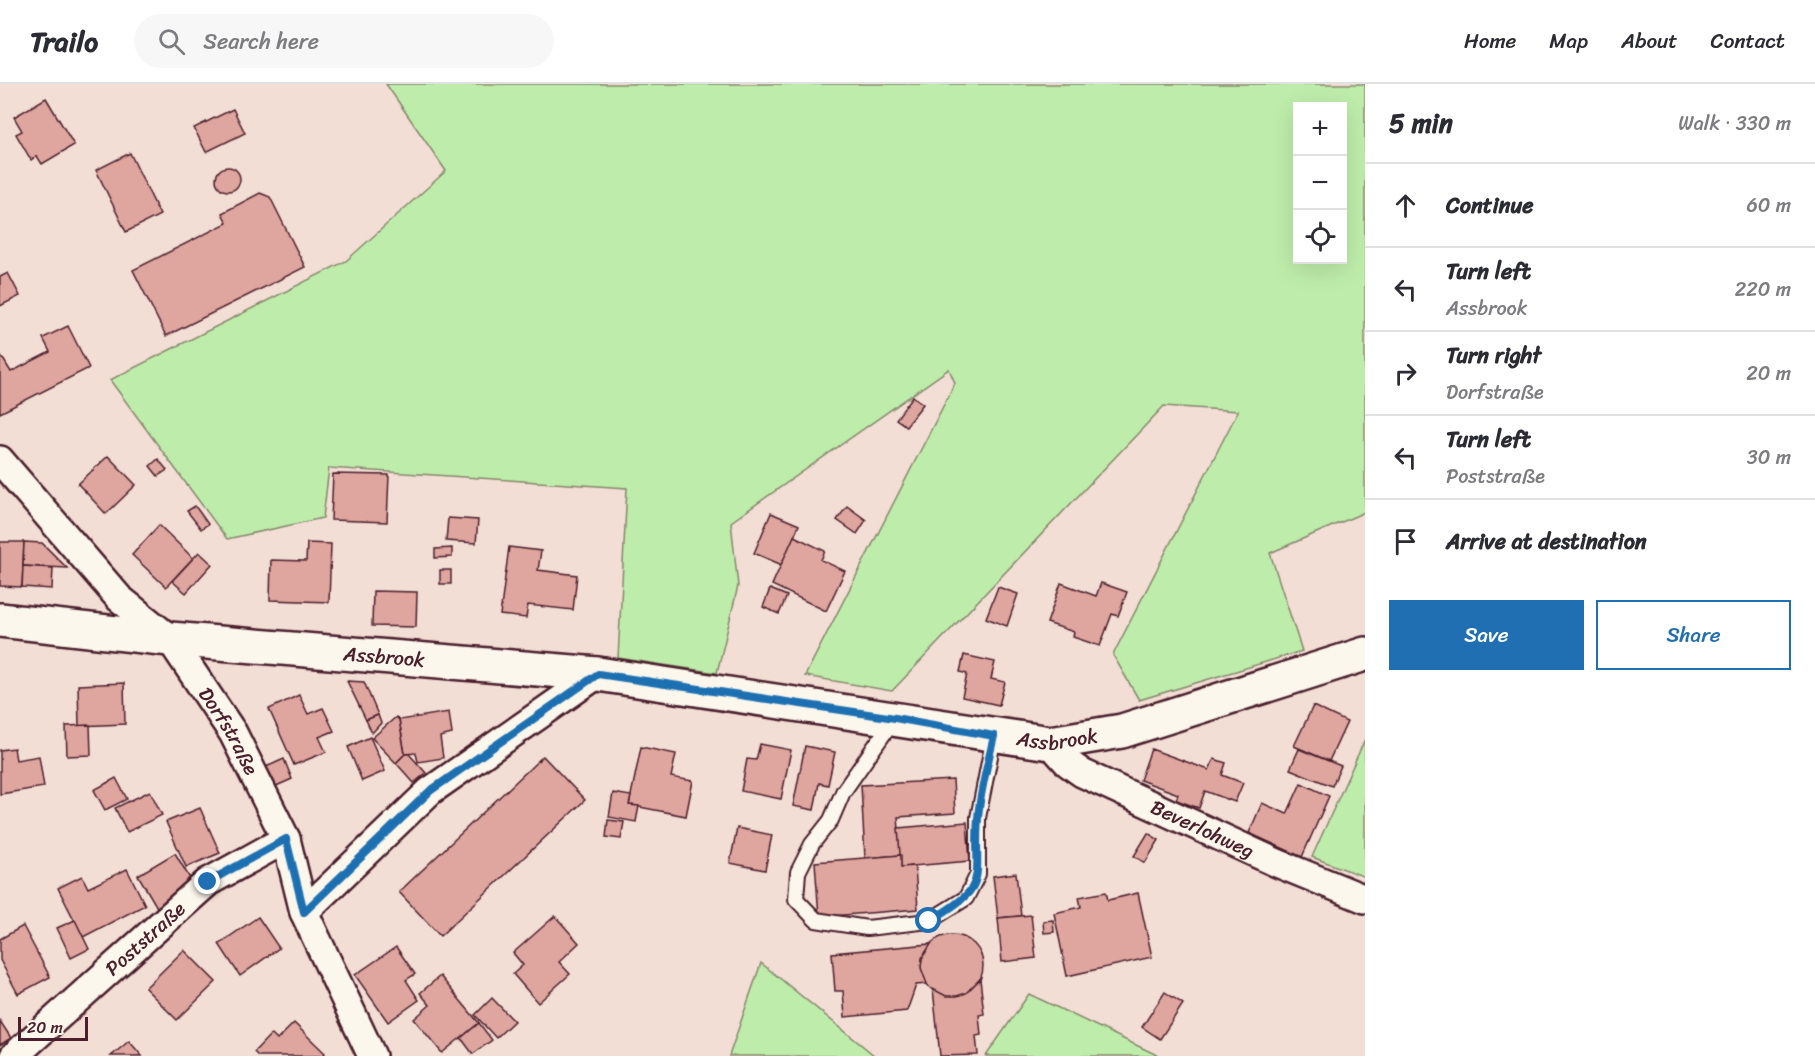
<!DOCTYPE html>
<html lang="en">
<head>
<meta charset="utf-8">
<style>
  :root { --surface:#fff; --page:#f7f7f7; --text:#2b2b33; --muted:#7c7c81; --line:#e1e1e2; --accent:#1f6fb2 }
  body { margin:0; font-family:Sriracha,sans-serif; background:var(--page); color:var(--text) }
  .controls { position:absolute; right:18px; top:18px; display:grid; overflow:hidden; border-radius:0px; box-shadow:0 6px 24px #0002 }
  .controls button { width:54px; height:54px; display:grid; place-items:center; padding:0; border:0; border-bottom:2px solid var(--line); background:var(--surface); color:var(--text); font:30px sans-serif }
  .scale { position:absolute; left:18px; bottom:15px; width:70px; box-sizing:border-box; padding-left:6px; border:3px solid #4a1f2b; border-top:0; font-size:16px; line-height:21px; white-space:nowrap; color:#4a1f2b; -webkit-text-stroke:4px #fbf7ec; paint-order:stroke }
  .stop { position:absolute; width:18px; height:18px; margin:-14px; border:4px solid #1f6fb2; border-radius:50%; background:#fff }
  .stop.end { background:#1f6fb2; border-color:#fff; box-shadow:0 2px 6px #0008 }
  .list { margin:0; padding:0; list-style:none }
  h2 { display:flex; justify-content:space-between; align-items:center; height:78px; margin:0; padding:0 24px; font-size:26px }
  h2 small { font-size:20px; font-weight:400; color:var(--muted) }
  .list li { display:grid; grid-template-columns:39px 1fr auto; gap:18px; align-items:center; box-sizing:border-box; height:84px; padding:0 24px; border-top:2px solid var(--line) }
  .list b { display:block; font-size:22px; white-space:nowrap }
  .list p { margin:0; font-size:20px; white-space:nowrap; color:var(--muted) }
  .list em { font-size:20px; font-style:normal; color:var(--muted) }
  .actions { display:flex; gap:12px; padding:18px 24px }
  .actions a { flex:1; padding:14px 0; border:2px solid var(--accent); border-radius:0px; text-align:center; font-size:21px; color:var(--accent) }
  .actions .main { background:var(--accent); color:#fff }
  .icon { flex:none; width:33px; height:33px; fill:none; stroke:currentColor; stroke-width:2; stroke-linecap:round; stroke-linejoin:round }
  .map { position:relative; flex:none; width:1365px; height:972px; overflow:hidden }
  header { display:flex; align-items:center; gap:36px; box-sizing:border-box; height:84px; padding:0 30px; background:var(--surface); border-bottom:2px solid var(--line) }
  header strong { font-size:28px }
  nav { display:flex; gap:33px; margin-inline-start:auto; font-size:21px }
  .search { width:420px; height:54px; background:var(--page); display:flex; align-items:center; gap:15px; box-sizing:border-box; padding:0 21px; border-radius:33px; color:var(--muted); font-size:22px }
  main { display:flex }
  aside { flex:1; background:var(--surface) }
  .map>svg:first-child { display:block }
</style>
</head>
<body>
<header>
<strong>Trailo</strong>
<div class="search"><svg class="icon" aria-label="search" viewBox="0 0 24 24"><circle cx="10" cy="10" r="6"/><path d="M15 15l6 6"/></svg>Search here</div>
<nav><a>Home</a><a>Map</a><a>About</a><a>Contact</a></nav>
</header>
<main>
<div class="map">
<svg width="1365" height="972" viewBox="0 0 1365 972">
  <rect width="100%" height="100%" fill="#f3ded5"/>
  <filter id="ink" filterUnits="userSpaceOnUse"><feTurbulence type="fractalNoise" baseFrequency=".0167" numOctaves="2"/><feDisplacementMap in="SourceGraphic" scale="12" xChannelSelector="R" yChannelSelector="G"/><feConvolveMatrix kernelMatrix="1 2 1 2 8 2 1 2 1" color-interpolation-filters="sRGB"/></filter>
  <g filter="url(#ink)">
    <g fill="#beedab" stroke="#84866b" stroke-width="1.5" fill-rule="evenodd">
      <path d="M 386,0 L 1365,0 L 1365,428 L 1270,469 L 1302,567 L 1139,616 L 1113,571 L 1238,327 L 1164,322 L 892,607 L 805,592 L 955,299 L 949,285 L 731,438 L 738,502 L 717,589 L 618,574 L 627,404 L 329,384 L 323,434 L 227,455 L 110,296 L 346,177 L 446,87 ZM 1298,22 L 1342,22 L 1342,176 L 1298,176 Z"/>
      <path d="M 1365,655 L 1365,793 L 1312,773 Z"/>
      <path d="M 761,879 L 875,972 L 729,972 Z"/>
      <path d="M 1029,910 L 1159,972 L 986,972 Z"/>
    </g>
    <g fill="#dfa59f" stroke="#4a1f2b" stroke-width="1.5">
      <path d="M 46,14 L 74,61 L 42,80 L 37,72 L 31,76 L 16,50 L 22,47 L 14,33 Z"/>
      <path d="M 233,25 L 245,49 L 206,68 L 194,44 Z"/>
      <path d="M 130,69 L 160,131 L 126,148 L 96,86 Z"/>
      <circle cx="228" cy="95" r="12"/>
      <path d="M 260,109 L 270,113 L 305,183 L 166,252 L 133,186 L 227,139 L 222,129 Z"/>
      <path d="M 8,189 L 20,212 L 0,222 L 0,193 Z"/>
      <path d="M 68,242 L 89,284 L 0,329 L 0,270 L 11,288 L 50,268 L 43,254 Z"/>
      <path d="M 913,312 L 923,320 L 906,342 L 896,335 Z"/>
      <path d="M 108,372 L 136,401 L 106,430 L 78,400 Z"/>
      <path d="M 158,375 L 167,386 L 158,392 L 150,382 Z"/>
      <path d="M 333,390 L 389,391 L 387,438 L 331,436 Z"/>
      <path d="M 195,422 L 208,440 L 201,445 L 187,427 Z"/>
      <path d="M 847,422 L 866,436 L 857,450 L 837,436 Z"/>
      <path d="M 771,429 L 799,441 L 782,481 L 754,469 Z"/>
      <path d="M 448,434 L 478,436 L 476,459 L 446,457 Z"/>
      <path d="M 159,441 L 193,474 L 166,503 L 132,471 Z"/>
      <path d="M 794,452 L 825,467 L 821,476 L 845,487 L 826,527 L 772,501 Z"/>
      <path d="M 0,458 L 24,458 L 22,503 L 0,502 Z"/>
      <path d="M 24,458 L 42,459 L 67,484 L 23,482 Z"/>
      <path d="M 307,459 L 331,460 L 329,518 L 270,516 L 271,476 L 306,477 Z"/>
      <path d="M 509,463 L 541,467 L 538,486 L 577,491 L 573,526 L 528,521 L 526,534 L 500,531 Z"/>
      <path d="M 452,464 L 452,473 L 435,474 L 435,465 Z"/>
      <path d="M 199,468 L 212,480 L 186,509 L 172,497 Z"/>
      <path d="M 23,482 L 53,484 L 52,505 L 22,503 Z"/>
      <rect x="440" y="486" width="11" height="14"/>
      <path d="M 1061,499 L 1096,512 L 1101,499 L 1127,508 L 1118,532 L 1112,530 L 1100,562 L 1073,553 L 1074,548 L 1047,539 Z"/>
      <path d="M 998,503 L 1018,510 L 1007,542 L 986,534 Z"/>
      <path d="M 770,505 L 787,512 L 779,530 L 763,523 Z"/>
      <path d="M 373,507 L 417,508 L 416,543 L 372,542 Z"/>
      <path d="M 964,571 L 995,578 L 991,595 L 1005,598 L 999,621 L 962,613 L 967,590 L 960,588 Z"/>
      <path d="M 347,597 L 364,598 L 378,631 L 366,636 Z"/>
      <path d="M 124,599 L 125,640 L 79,642 L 78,601 Z"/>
      <path d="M 299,611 L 308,630 L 323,624 L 334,647 L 319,653 L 326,668 L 294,681 L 269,625 Z"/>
      <path d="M 1313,622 L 1347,638 L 1329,677 L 1294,662 Z"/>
      <path d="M 449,628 L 452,650 L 440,653 L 443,674 L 418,678 L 416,669 L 405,670 L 399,636 Z"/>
      <path d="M 378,631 L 381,639 L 372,649 L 366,636 Z"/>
      <path d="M 396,633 L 399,636 L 405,670 L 396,679 L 372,654 Z"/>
      <path d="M 90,641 L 91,671 L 67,672 L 66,642 Z"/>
      <path d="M 370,653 L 385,687 L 362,697 L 348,663 Z"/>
      <path d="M 760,660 L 791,666 L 781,715 L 741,707 L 747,675 L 756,676 Z"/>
      <path d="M 805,662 L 835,668 L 828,701 L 819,699 L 814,726 L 793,722 Z"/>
      <path d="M 641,663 L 676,670 L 671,693 L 693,697 L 686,732 L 629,721 Z"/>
      <path d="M 14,664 L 16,676 L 39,672 L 44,703 L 0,710 L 0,666 Z"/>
      <path d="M 1151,665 L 1209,686 L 1214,675 L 1226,679 L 1222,691 L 1243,699 L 1235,718 L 1205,707 L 1199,724 L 1176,716 L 1178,710 L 1140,696 Z"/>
      <path d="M 1299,665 L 1341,682 L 1332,702 L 1290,685 Z"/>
      <path d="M 405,670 L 409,670 L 426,689 L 414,699 L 396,679 Z"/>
      <path d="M 543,672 L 585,716 L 440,852 L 399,808 Z"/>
      <path d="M 284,675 L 292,695 L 274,703 L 266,683 Z"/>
      <path d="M 116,694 L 127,715 L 105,726 L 94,706 Z"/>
      <path d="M 953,696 L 955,729 L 898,733 L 901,771 L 865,774 L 861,701 Z"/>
      <path d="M 1301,699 L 1329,712 L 1302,773 L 1249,749 L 1262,719 L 1287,730 Z"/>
      <path d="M 150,707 L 162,731 L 127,748 L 115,724 Z"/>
      <path d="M 613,709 L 631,712 L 629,721 L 639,722 L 636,738 L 609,733 Z"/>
      <path d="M 200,724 L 220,769 L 186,783 L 166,738 Z"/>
      <path d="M 608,736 L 624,738 L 621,755 L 606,753 Z"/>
      <path d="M 967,738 L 970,777 L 901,783 L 898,744 Z"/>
      <path d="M 737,744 L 772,751 L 765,786 L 730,779 Z"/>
      <path d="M 1148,749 L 1159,756 L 1145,779 L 1134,772 Z"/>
      <path d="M 175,769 L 195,803 L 158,825 L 138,791 Z"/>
      <path d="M 901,771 L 901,783 L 915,782 L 918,825 L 819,833 L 815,778 Z"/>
      <path d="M 127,785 L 145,821 L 83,853 L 58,804 L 82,792 L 88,804 Z"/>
      <path d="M 1016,789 L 1021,832 L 998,834 L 993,792 Z"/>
      <path d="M 1106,808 L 1108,816 L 1138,809 L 1152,873 L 1067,892 L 1054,829 L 1081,823 L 1079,813 Z"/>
      <path d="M 1031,831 L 1036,874 L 1002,878 L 998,834 Z"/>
      <path d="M 555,832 L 579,859 L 559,878 L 570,890 L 538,919 L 513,890 L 523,881 L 513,869 Z"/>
      <path d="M 258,833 L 279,864 L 240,892 L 219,860 Z"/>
      <path d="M 75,836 L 89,865 L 71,874 L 57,844 Z"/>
      <path d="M 1053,836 L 1054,848 L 1044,849 L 1043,837 Z"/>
      <path d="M 23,842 L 50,893 L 18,910 L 0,876 L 0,855 Z"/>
      <circle cx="952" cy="882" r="31"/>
      <path d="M 931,860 L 922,874 L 921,884 L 927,900 L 916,901 L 907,927 L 845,933 L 843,907 L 835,907 L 832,869 Z"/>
      <path d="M 396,863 L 415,890 L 406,896 L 419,916 L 388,938 L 355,891 Z"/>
      <path d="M 184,866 L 216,898 L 177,936 L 145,904 Z"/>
      <path d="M 440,892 L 479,939 L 442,969 L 414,935 L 430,921 L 420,909 Z"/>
      <path d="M 980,895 L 984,930 L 979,931 L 981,951 L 976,952 L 978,971 L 940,972 L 933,905 L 946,912 L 957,912 L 966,909 Z"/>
      <path d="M 1165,908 L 1183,920 L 1160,955 L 1142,943 Z"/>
      <path d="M 492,914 L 514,937 L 496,954 L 475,931 Z"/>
      <path d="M 0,937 L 11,954 L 0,961 Z"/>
      <path d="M 294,939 L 325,969 L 323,972 L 258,972 L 254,968 L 271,950 L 277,956 Z"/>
      <path d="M 479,939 L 492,956 L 473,970 L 461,954 Z"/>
      <path d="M 129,957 L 142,972 L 111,972 Z"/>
    </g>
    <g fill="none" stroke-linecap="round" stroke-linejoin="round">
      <defs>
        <path id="service" d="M 894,635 L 843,708 L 831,736 L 812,760 L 798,788 L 796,815 L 816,836 L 867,844 L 929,837 L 966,814 L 978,790 L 978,734 L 994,652"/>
        <g id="minor">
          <path id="s1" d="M 0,376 L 119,514 L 170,555 L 233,649 L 286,755 L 304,828 L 372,972"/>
          <path id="s2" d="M 1050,659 L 1068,679 L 1082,689 L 1277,779 L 1365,815"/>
          <path d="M 304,828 L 430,707 L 598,590"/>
          <path id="s3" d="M 14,972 L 208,798 L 286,755"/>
        </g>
        <g id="tertiary">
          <path id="s4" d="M 0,536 L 170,555 L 598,590 L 1050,659 L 1122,647 L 1365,570"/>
        </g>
      </defs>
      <use href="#service" stroke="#4a1f2b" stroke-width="18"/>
      <use href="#minor" stroke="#4a1f2b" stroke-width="32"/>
      <use href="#tertiary" stroke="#4a1f2b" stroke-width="38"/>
      <use href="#service" stroke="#fbf7ec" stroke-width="14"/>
      <use href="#minor" stroke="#fbf7ec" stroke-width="27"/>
      <use href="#tertiary" stroke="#fbf7ec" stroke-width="33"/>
    </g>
  </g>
  <g fill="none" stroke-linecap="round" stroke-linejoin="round" filter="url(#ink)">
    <path stroke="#1f6fb2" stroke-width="8" d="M 208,798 L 286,755 L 304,828 L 430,707 L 598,590 L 895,634 L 994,652 C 988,679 980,707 978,734 C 973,796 993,801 929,837"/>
  </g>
  <g text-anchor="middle" stroke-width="5" stroke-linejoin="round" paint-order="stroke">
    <g font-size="20" fill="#4a1f2b" stroke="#fbf7ec">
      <text dy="7" stroke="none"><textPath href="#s4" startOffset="386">Assbrook</textPath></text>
      <text dy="7" stroke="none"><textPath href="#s1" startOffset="357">Dorfstraße</textPath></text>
      <text dy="7" stroke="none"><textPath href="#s4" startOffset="1065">Assbrook</textPath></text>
      <text dy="7" stroke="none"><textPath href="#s2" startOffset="177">Beverlohweg</textPath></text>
      <text dy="7" stroke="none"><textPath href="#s3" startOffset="176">Poststraße</textPath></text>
    </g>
  </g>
</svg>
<div class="controls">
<button>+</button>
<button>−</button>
<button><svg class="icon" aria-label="locate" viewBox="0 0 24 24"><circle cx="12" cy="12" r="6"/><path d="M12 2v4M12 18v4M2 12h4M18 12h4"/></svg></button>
</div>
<div class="scale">20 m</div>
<div class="stop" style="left:929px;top:837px"></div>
<div class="stop end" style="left:208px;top:798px"></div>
</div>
<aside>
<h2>5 min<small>Walk · 330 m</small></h2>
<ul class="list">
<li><svg class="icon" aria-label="ahead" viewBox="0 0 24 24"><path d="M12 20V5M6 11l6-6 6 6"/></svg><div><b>Continue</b></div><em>60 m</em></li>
<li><svg class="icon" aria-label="left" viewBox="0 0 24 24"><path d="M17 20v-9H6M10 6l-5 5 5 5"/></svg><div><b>Turn left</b><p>Assbrook</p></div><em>220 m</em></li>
<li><svg class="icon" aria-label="right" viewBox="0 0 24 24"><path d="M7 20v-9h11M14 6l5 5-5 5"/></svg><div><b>Turn right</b><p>Dorfstraße</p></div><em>20 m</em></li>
<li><svg class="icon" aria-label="left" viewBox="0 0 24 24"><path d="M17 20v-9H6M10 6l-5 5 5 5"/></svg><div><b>Turn left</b><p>Poststraße</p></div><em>30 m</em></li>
<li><svg class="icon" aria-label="arrive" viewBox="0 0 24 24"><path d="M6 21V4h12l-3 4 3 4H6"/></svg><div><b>Arrive at destination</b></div></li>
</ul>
<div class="actions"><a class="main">Save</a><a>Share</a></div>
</aside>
</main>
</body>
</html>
